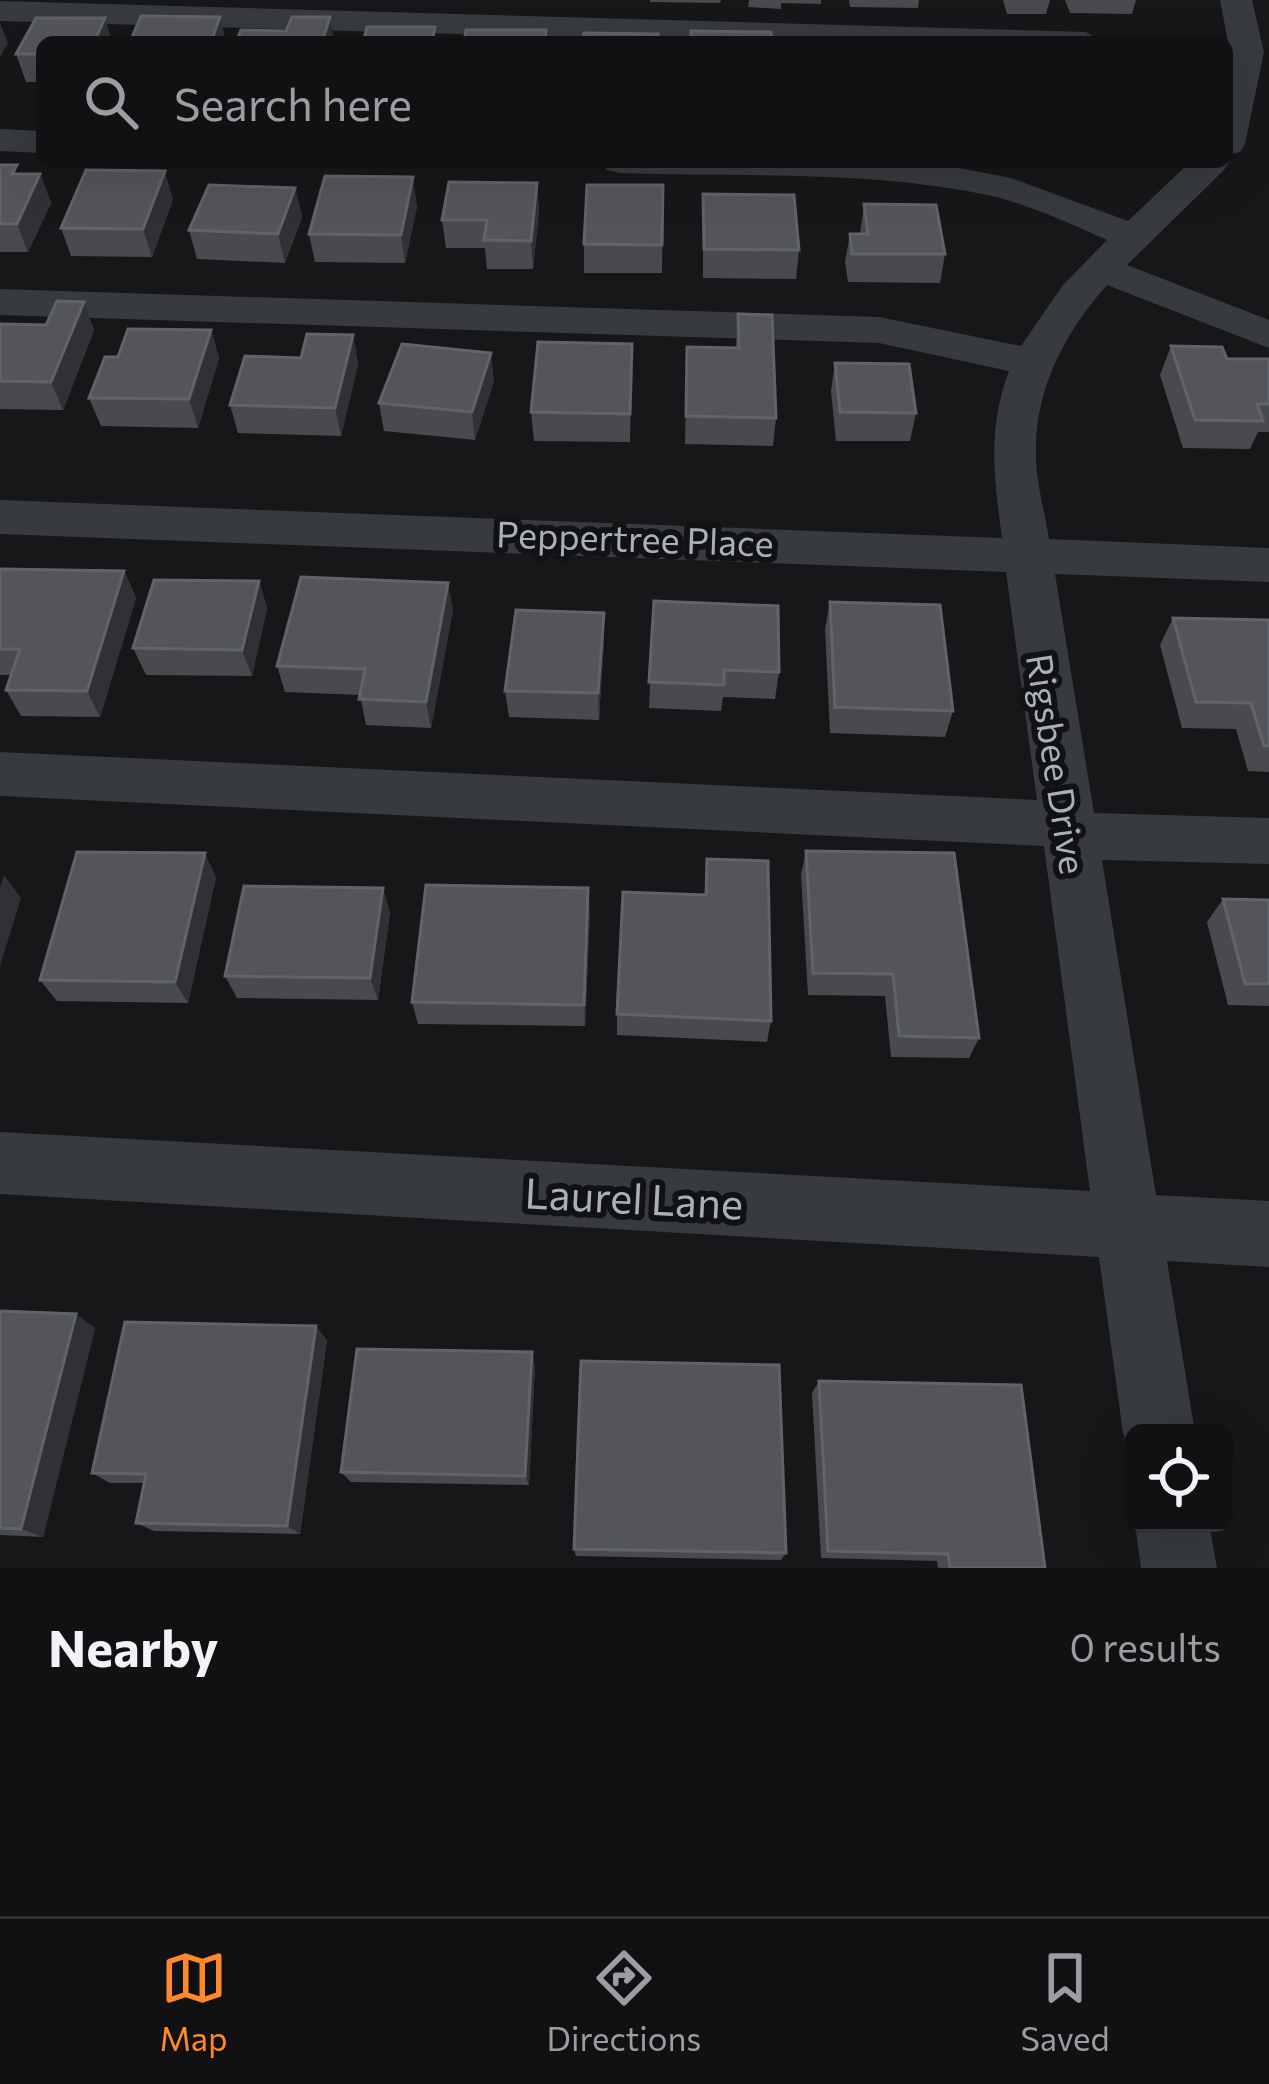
<!DOCTYPE html>
<html lang="en">
<head>
<meta charset="utf-8">
<style>
  :root { --surface:#111113; --page:#1e1f21; --text:#f1f3f6; --muted:#9c9da0; --line:#303133; --accent:#ff8829 }
  body { margin:0; font-family:Commissioner,sans-serif; background:var(--page); color:var(--text) }
  .controls { position:absolute; right:36px; bottom:36px; display:grid; overflow:hidden; border-radius:18px; box-shadow:0 12px 48px #0002 }
  .controls button { width:108px; height:108px; display:grid; place-items:center; padding:0; border:0; border-bottom:3px solid var(--line); background:var(--surface); color:var(--text); font:60px sans-serif }
  .list { margin:0; padding:0; list-style:none }
  h2 { display:flex; justify-content:space-between; align-items:center; height:156px; margin:0; padding:0 48px; font-size:51px }
  h2 small { font-size:39px; font-weight:400; color:var(--muted) }
  .icon { flex:none; width:66px; height:66px; fill:none; stroke:currentColor; stroke-width:2; stroke-linecap:round; stroke-linejoin:round }
  .map { position:relative; flex:none; width:1269px; height:1568px; overflow:hidden }
  .search { position:absolute; background:var(--surface); box-shadow:0 12px 48px #0002; left:36px; right:36px; top:36px; height:132px; display:flex; align-items:center; gap:30px; box-sizing:border-box; padding:0 42px; border-radius:18px; color:var(--muted); font-size:45px }
  .sheet { height:348px; background:var(--surface) }
  nav { display:flex; justify-content:space-around; align-items:center; box-sizing:border-box; height:168px; border-top:3px solid var(--line); background:var(--surface); font-size:33px; color:var(--muted) }
  nav a { display:grid; justify-items:center; gap:6px }
  nav .on { color:var(--accent) }
  .map>svg:first-child { display:block }
</style>
</head>
<body>
<div class="map">
<svg width="1269" height="1568" viewBox="0 0 1269 1568">
  <rect width="100%" height="100%" fill="#171719"/>
  <g fill="none" stroke-linecap="round" stroke-linejoin="round">
    <g fill="#373a3e" fill-rule="evenodd">
      <path d="M 1220,0 L 1252,0 L 1264,52 L 1245,144 L 1240,152 L 1227,155 L 1230,52 Z"/>
      <path d="M 0,1 L 1086,32 L 1103,42 L 735,42 L 0,21 Z"/>
      <path d="M 0,129 L 42,131 L 42,153 L 0,151 Z"/>
      <path d="M 1227,158 L 1229,162 L 1224,170 L 1127,265 L 1269,320 L 1269,348 L 1107,285 C 1065,332 1034,390 1036,455 C 1036,483 1045,512 1049,539 L 1269,548 L 1269,582 L 1055,574 L 1094,813 L 1269,818 L 1269,864 L 1102,860 L 1156,1195 L 1269,1201 L 1269,1267 L 1167,1261 L 1195,1433 L 1134,1433 L 1134,1458 L 1123,1433 L 1099,1257 L 0,1194 L 0,1132 L 1090,1191 L 1044,846 L 0,796 L 0,752 L 1037,800 L 1006,572 L 0,534 L 0,500 L 1002,538 C 994,479 987,428 1009,371 L 879,343 L 0,315 L 0,289 L 879,317 L 1021,346 L 1063,285 L 1107,240 C 1068,223 1029,204 987,195 C 871,170 739,177 620,173 L 607,170 L 602,162 L 928,162 L 1011,178 L 1128,221 L 1190,162 Z"/>
      <path d="M 1135,1523 L 1209,1523 L 1217,1568 L 1141,1568 Z"/>
    </g>
  </g>
  <g fill="#484a4e">
    <path d="M 650,0 L 721,0 L 720,3 L 650,2 Z"/>
    <path d="M 749,0 L 821,0 L 821,4 L 781,3 L 781,9 L 748,7 Z"/>
    <path d="M 849,0 L 919,0 L 918,8 L 850,7 Z"/>
    <path d="M 1003,0 L 1050,0 L 1046,14 L 1007,14 Z"/>
    <path d="M 1065,0 L 1136,0 L 1132,14 L 1070,13 Z"/>
    <path d="M 36,18 L 105,18 L 112,42 L 42,42 L 42,82 L 26,82 L 16,54 Z"/>
    <path d="M 0,165 L 20,174 L 40,174 L 51,203 L 28,252 L 0,252 Z"/>
    <path d="M 537,183 L 539,211 L 533,269 L 487,269 L 485,248 L 446,248 L 442,220 Z"/>
    <path d="M 663,185 L 662,273 L 584,273 L 584,244 Z"/>
    <path d="M 295,188 L 302,217 L 285,263 L 197,259 L 189,230 Z"/>
    <path d="M 703,194 L 799,250 L 796,279 L 703,278 Z"/>
    <path d="M 173,199 L 152,257 L 71,256 L 61,228 Z"/>
    <path d="M 864,204 L 945,254 L 940,283 L 848,282 L 845,262 L 850,234 L 860,234 Z"/>
    <path d="M 417,206 L 405,263 L 315,262 L 309,234 Z"/>
    <path d="M 738,314 L 776,418 L 773,446 L 685,444 L 687,347 L 736,348 Z"/>
    <path d="M 0,324 L 94,330 L 63,410 L 0,409 Z"/>
    <path d="M 211,330 L 219,358 L 198,428 L 101,426 L 89,398 L 118,357 Z"/>
    <path d="M 353,335 L 358,364 L 341,436 L 238,433 L 230,405 L 301,358 Z"/>
    <path d="M 632,344 L 630,442 L 534,441 L 531,412 Z"/>
    <path d="M 1171,346 L 1227,359 L 1269,359 L 1269,432 L 1258,432 L 1250,449 L 1183,448 L 1160,375 Z"/>
    <path d="M 835,363 L 916,413 L 910,441 L 836,441 L 831,391 Z"/>
    <path d="M 494,381 L 475,440 L 384,431 L 379,403 Z"/>
    <path d="M 0,569 L 124,571 L 136,598 L 100,717 L 21,716 L 6,690 L 11,675 L 0,675 Z"/>
    <path d="M 259,581 L 267,608 L 252,676 L 146,675 L 133,648 Z"/>
    <path d="M 654,601 L 779,672 L 775,699 L 723,697 L 721,711 L 649,708 Z"/>
    <path d="M 830,602 L 953,711 L 945,737 L 830,733 L 825,629 Z"/>
    <path d="M 453,610 L 431,728 L 366,725 L 360,695 L 285,692 L 277,666 Z"/>
    <path d="M 1173,618 L 1269,620 L 1269,772 L 1248,771 L 1236,729 L 1182,728 L 1160,645 Z"/>
    <path d="M 604,640 L 599,720 L 509,717 L 505,691 Z"/>
    <path d="M 806,851 L 979,1038 L 969,1058 L 891,1057 L 885,996 L 808,995 L 801,875 Z"/>
    <path d="M 707,859 L 771,1021 L 767,1042 L 617,1035 L 617,1014 L 705,895 Z"/>
    <path d="M 216,877 L 188,1003 L 57,1001 L 40,980 Z"/>
    <path d="M 1223,899 L 1269,900 L 1269,1006 L 1228,1005 L 1207,922 Z"/>
    <path d="M 590,911 L 585,1026 L 418,1024 L 412,1002 Z"/>
    <path d="M 390,912 L 378,1000 L 237,998 L 225,976 Z"/>
    <path d="M 0,1311 L 95,1328 L 43,1537 L 0,1535 Z"/>
    <path d="M 327,1340 L 300,1534 L 154,1531 L 136,1523 L 144,1483 L 110,1483 L 92,1473 Z"/>
    <path d="M 532,1352 L 535,1366 L 529,1485 L 351,1482 L 341,1472 Z"/>
    <path d="M 819,1381 L 1045,1568 L 938,1568 L 937,1561 L 821,1558 L 812,1393 Z"/>
    <path d="M 574,1549 L 786,1553 L 781,1560 L 576,1556 Z"/>
  </g>
  <g fill="#303134">
    <path d="M 220,17 L 226,42 L 211,42 Z"/>
    <path d="M 330,17 L 334,42 L 322,42 Z"/>
    <path d="M 105,18 L 112,42 L 94,42 Z"/>
    <path d="M 0,23 L 8,43 L 0,57 Z"/>
    <path d="M 165,171 L 173,199 L 152,257 L 143,229 Z"/>
    <path d="M 40,174 L 51,203 L 28,252 L 17,224 Z"/>
    <path d="M 413,177 L 417,206 L 405,263 L 401,235 Z"/>
    <path d="M 537,183 L 539,211 L 533,269 L 531,241 Z"/>
    <path d="M 295,188 L 302,217 L 285,263 L 278,234 Z"/>
    <path d="M 84,302 L 94,330 L 63,410 L 51,382 Z"/>
    <path d="M 211,330 L 219,358 L 198,428 L 189,399 Z"/>
    <path d="M 353,335 L 358,364 L 341,436 L 335,408 Z"/>
    <path d="M 491,353 L 494,381 L 475,440 L 472,412 Z"/>
    <path d="M 124,571 L 136,598 L 100,717 L 87,691 Z"/>
    <path d="M 259,581 L 267,608 L 252,676 L 242,650 Z"/>
    <path d="M 448,583 L 453,610 L 431,728 L 426,702 Z"/>
    <path d="M 604,613 L 604,640 L 599,720 L 598,693 Z"/>
    <path d="M 205,853 L 216,877 L 188,1003 L 175,982 Z"/>
    <path d="M 4,875 L 21,898 L 0,966 L 0,888 Z"/>
    <path d="M 383,888 L 390,912 L 378,1000 L 370,978 Z"/>
    <path d="M 588,888 L 590,911 L 585,1026 L 584,1005 Z"/>
    <path d="M 76,1314 L 95,1328 L 43,1537 L 21,1529 Z"/>
    <path d="M 316,1326 L 327,1340 L 300,1534 L 287,1526 Z"/>
    <path d="M 532,1352 L 535,1366 L 529,1485 L 525,1476 Z"/>
  </g>
  <g fill="#53555a" stroke="#606369" stroke-width="3">
    <path d="M 141,16 L 220,17 L 211,42 L 130,42 Z"/>
    <path d="M 292,17 L 330,17 L 322,42 L 236,42 L 241,30 L 286,31 Z"/>
    <path d="M 36,18 L 105,18 L 94,42 L 42,42 L 42,54 L 16,54 Z"/>
    <path d="M 367,27 L 435,27 L 432,42 L 363,42 Z"/>
    <path d="M 466,30 L 546,30 L 545,42 L 464,42 Z"/>
    <path d="M 691,31 L 771,32 L 772,42 L 691,42 Z"/>
    <path d="M 584,33 L 658,34 L 657,42 L 583,42 Z"/>
    <path d="M 846,40 L 884,40 L 885,42 L 846,42 Z"/>
    <path d="M 0,165 L 17,165 L 12,174 L 40,174 L 17,224 L 0,224 Z"/>
    <path d="M 86,170 L 165,171 L 143,229 L 61,228 Z"/>
    <path d="M 325,176 L 413,177 L 401,235 L 309,234 Z"/>
    <path d="M 449,182 L 537,183 L 531,241 L 484,240 L 487,220 L 442,220 Z"/>
    <path d="M 209,185 L 295,188 L 278,234 L 189,230 Z"/>
    <path d="M 587,185 L 663,185 L 662,245 L 584,244 Z"/>
    <path d="M 703,194 L 794,195 L 799,250 L 704,249 Z"/>
    <path d="M 864,204 L 936,205 L 945,254 L 852,254 L 850,234 L 868,234 Z"/>
    <path d="M 57,301 L 84,302 L 51,382 L 0,381 L 0,324 L 46,325 Z"/>
    <path d="M 738,314 L 772,315 L 776,418 L 686,416 L 687,347 L 739,348 Z"/>
    <path d="M 128,329 L 211,330 L 189,399 L 89,398 L 105,357 L 118,357 Z"/>
    <path d="M 307,334 L 353,335 L 335,408 L 230,405 L 245,356 L 301,358 Z"/>
    <path d="M 538,342 L 632,344 L 630,414 L 531,412 Z"/>
    <path d="M 402,344 L 491,353 L 472,412 L 379,403 Z"/>
    <path d="M 1171,346 L 1222,347 L 1227,359 L 1269,359 L 1269,404 L 1257,404 L 1263,421 L 1195,420 Z"/>
    <path d="M 835,363 L 909,364 L 916,413 L 840,412 Z"/>
    <path d="M 0,569 L 124,571 L 87,691 L 6,690 L 20,649 L 0,649 Z"/>
    <path d="M 301,577 L 448,583 L 426,702 L 359,699 L 365,669 L 277,666 Z"/>
    <path d="M 154,580 L 259,581 L 242,650 L 133,648 Z"/>
    <path d="M 654,601 L 778,606 L 779,672 L 724,670 L 724,685 L 649,682 Z"/>
    <path d="M 830,602 L 940,605 L 953,711 L 835,707 Z"/>
    <path d="M 516,610 L 604,613 L 598,693 L 505,691 Z"/>
    <path d="M 1173,618 L 1269,620 L 1269,746 L 1264,746 L 1251,703 L 1196,702 Z"/>
    <path d="M 806,851 L 954,853 L 979,1038 L 899,1036 L 893,974 L 813,973 Z"/>
    <path d="M 77,852 L 205,853 L 175,982 L 40,980 Z"/>
    <path d="M 707,859 L 768,861 L 771,1021 L 617,1014 L 623,892 L 706,895 Z"/>
    <path d="M 426,885 L 588,888 L 584,1005 L 412,1002 Z"/>
    <path d="M 244,886 L 383,888 L 370,978 L 225,976 Z"/>
    <path d="M 1223,899 L 1269,900 L 1269,984 L 1245,984 Z"/>
    <path d="M 0,1311 L 76,1314 L 21,1529 L 0,1528 Z"/>
    <path d="M 125,1322 L 316,1326 L 287,1526 L 136,1523 L 146,1474 L 92,1473 Z"/>
    <path d="M 357,1349 L 532,1352 L 525,1476 L 341,1472 Z"/>
    <path d="M 581,1361 L 779,1365 L 786,1553 L 574,1549 Z"/>
    <path d="M 819,1381 L 1021,1385 L 1045,1568 L 950,1568 L 948,1554 L 828,1551 Z"/>
  </g>
  <g text-anchor="middle" stroke-width="12" stroke-linejoin="round" paint-order="stroke">
    <g font-size="36" fill="#a8b1ba" stroke="#121214">
      <text transform="translate(635 539) rotate(2)" y="13">Peppertree Place</text>
      <text transform="translate(1056 764) rotate(81)" y="13">Rigsbee Drive</text>
    </g>
    <g font-size="42" fill="#a8b1ba" stroke="#121214">
      <text transform="translate(634 1199) rotate(3)" y="15">Laurel Lane</text>
    </g>
  </g>
</svg>
<div class="controls">
<button><svg class="icon" aria-label="locate" viewBox="0 0 24 24"><circle cx="12" cy="12" r="6"/><path d="M12 2v4M12 18v4M2 12h4M18 12h4"/></svg></button>
</div>
<div class="search"><svg class="icon" aria-label="search" viewBox="0 0 24 24"><circle cx="10" cy="10" r="6"/><path d="M15 15l6 6"/></svg>Search here</div>
</div>
<section class="sheet">
<h2>Nearby<small>0 results</small></h2>
<ul class="list">
</ul>
</section>
<nav>
<a class="on"><svg class="icon" aria-label="map" viewBox="0 0 24 24"><path d="M3 6l6-2 6 2 6-2v14l-6 2-6-2-6 2zM9 4v14M15 6v14"/></svg>Map</a>
<a><svg class="icon" aria-label="directions" viewBox="0 0 24 24"><path d="M12 3l9 9-9 9-9-9zM9 14v-3h6M13 9l2 2-2 2"/></svg>Directions</a>
<a><svg class="icon" aria-label="saved" viewBox="0 0 24 24"><path d="M7 4h10v16l-5-4-5 4z"/></svg>Saved</a>
</nav>
</body>
</html>
